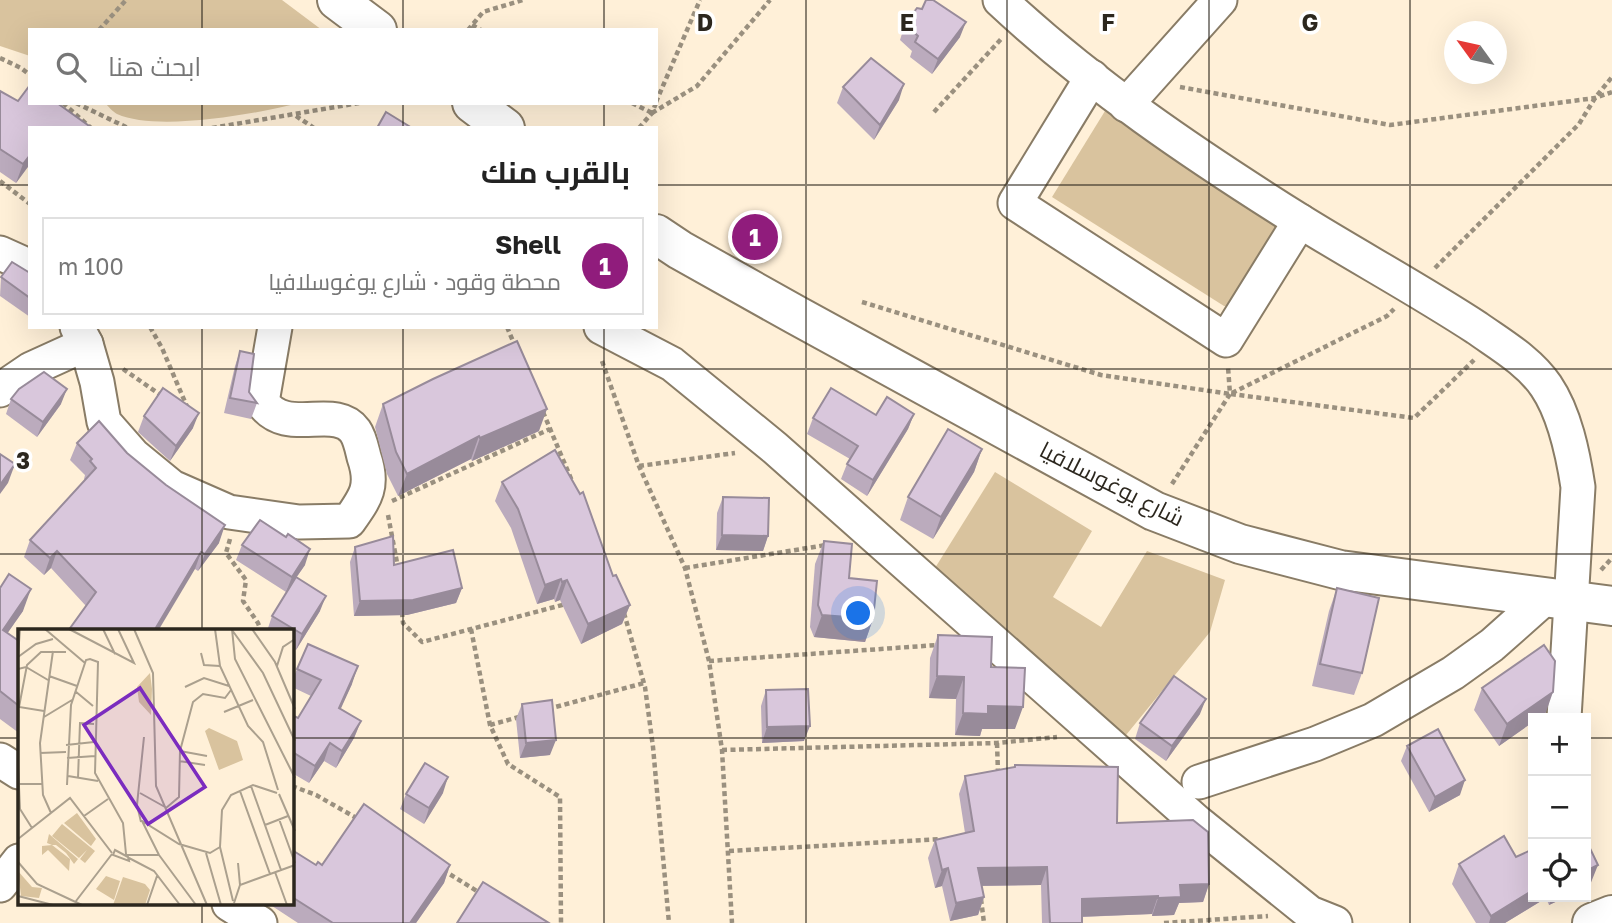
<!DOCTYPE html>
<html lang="ar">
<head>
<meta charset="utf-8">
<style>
  :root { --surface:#fff; --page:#f6f6f6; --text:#222; --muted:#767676; --line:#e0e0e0; --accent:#901c7c }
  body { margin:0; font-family:"Golos Text",Cairo,sans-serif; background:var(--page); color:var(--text); direction:rtl }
  .controls { position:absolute; right:21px; bottom:21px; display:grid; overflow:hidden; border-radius:0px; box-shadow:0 7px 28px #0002 }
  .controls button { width:63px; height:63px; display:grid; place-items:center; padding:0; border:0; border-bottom:2px solid var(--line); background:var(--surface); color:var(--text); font:35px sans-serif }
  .compass { position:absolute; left:1444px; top:21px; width:63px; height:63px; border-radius:50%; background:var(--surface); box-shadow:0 7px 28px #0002; rotate:303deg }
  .you { position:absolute; left:859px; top:614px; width:24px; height:24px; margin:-18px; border:5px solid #fff; border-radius:50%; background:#1a73e8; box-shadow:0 0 0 10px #1a73e833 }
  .badge { display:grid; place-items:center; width:46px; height:46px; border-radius:50%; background:var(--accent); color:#fff; font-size:23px; font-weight:700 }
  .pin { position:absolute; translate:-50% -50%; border:4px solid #fff; box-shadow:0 2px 7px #0006 }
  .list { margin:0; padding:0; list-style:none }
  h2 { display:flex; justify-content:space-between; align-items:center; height:91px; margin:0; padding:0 28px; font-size:30px }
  h2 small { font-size:23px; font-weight:400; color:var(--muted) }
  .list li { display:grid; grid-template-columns:46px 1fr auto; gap:21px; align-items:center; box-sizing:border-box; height:98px; margin:0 14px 14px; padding:0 14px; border:2px solid var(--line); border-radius:0px }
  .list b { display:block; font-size:26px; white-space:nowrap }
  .list p { margin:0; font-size:23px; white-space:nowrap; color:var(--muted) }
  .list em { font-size:23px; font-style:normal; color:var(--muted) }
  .icon { flex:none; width:38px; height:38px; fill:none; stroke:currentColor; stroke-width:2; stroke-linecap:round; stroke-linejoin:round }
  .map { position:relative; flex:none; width:1612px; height:923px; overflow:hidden; direction:ltr }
  .search { position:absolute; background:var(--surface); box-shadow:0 7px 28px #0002; left:28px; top:28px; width:630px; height:77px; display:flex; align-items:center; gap:18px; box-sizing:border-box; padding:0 24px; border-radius:0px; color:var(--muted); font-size:26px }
  .panel { position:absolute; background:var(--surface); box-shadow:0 7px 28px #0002; left:28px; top:126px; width:630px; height:203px; border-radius:0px; direction:rtl }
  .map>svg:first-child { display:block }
</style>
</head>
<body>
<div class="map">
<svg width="1612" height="923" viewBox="0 0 1612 923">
  <rect width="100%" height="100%" fill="#fff0d8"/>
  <g fill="#d9c39e">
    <path d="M 0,0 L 282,0 L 322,30 L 30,30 L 30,56 L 0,46 Z"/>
    <path d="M 105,103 L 299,103 C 256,114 157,132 117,114 C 113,112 108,106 105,103 Z"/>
    <path d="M 1105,111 L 1286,233 L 1237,308 L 1224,306 L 1052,197 Z"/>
    <path d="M 995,472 L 1092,531 L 1053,597 L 1101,627 L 1147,551 L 1225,580 L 1210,632 L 1122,740 L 935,568 Z"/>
  </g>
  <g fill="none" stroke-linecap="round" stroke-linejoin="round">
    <defs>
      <g id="minor">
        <path d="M 1000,0 C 1091,85 1195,155 1300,221 C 1358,257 1419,290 1477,328 C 1501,345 1529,361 1546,386 C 1565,414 1573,454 1578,487 L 1564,718"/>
        <path d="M 1092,77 L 1015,203 L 1226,340 L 1300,221"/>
        <path d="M 1126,105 L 1220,0"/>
        <path d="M 0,253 L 20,262 L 30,269"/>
        <path d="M 77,327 L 86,344 L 97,382 L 104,422 L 133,455 L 172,487 L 229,512 L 299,522 L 349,521 C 366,497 374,486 364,457 C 362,449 360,438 355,431 C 335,403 286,438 262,402 L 275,327"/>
        <path d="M 601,327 L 672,364 L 775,448 L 1197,822 L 1310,913 L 1335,923"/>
        <path d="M 0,390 L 31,369 L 86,344"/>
        <path d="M 0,760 L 19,772"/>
        <path d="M 1199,782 L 1315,744 L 1373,720 L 1453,673 L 1492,645 L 1545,598"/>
        <path d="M 0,885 L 19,861"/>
        <path d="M 229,904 L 260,923"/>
      </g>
      <g id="major">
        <path d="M 337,0 L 377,30"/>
        <path d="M 472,103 L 505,128"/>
        <path d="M 656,234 L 680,250 L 796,315 L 1154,511 L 1240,544 L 1340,570 L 1612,606"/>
        <path d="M 1592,923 L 1612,915"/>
      </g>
    </defs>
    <use href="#minor" stroke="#897c66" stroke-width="37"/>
    <use href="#major" stroke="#897c66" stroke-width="42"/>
    <g stroke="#9a907f" stroke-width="4.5" stroke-dasharray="5 3.5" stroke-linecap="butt">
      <path d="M 472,25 L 481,30"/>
      <path d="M 99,30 L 126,0"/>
      <path d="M 468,30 L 483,12 L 523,0"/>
      <path d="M 0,58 L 21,68 L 30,75"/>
      <path d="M 1180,87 L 1390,125 L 1595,98 L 1612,92"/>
      <path d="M 656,102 L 700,0"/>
      <path d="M 63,103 L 91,128"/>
      <path d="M 76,103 L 128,128"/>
      <path d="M 632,103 L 652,113"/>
      <path d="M 934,112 L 1002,38"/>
      <path d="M 652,113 L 697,86 L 770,0"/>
      <path d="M 296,116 L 314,128"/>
      <path d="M 212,128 L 359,103"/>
      <path d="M 639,128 L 652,113 L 656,103"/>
      <path d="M 0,181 L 30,204"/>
      <path d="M 1435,268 L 1579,124 L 1595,98 L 1612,77"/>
      <path d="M 862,302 L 1101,375 L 1230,394 L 1387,316 L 1394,309"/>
      <path d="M 150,327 L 162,348 L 188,409"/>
      <path d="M 507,327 L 515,346"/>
      <path d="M 602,361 L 639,466 L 685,568 L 709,661 L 722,750 L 732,923"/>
      <path d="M 123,369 L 162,396"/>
      <path d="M 1231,394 L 1414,418 L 1474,360"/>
      <path d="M 543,412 L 572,481"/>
      <path d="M 639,466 L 735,453"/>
      <path d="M 1172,484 L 1230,394 L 1228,367"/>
      <path d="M 392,501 L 550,429"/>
      <path d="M 388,515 L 398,568"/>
      <path d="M 230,539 L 226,553 L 246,580 L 243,601 L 258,623 L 261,631"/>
      <path d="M 685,568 L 826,545"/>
      <path d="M 1601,570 L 1612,558"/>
      <path d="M 402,612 L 403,623 L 422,642 L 566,604"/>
      <path d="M 624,613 L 645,687 L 653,747 L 669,923"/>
      <path d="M 471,629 L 490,725 L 508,764 L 560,797 L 561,923"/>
      <path d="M 709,661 L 938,645"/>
      <path d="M 548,709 L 644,683"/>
      <path d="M 490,725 L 519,717"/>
      <path d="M 997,743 L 998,773"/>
      <path d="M 722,750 L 997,743 L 1057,737"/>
      <path d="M 292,786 L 316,795 L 360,820"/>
      <path d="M 729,851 L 941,839"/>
      <path d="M 443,870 L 480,893"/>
      <path d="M 981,899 L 984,923"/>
      <path d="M 1164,923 L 1268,916"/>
    </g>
    <use href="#minor" stroke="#fff" stroke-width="33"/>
    <use href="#major" stroke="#fff" stroke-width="38"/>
  </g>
  <g fill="#bbabbd">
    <path d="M 905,24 L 960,37 L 932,74 L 910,57 L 912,51 L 900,40 Z"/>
    <path d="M 843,87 L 899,100 L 874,140 L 837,103 Z"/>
    <path d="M 0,91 L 30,128 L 30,164 L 16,183 L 0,172 Z"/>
    <path d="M 30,273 L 30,317 L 0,296 L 1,277 Z"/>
    <path d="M 240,351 L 249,392 L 257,403 L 251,419 L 224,413 L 235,366 Z"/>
    <path d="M 11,399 L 61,404 L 37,437 L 6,414 Z"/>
    <path d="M 383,404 L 539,431 L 472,461 L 471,459 L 398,496 L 387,474 L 375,427 Z"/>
    <path d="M 914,414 L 908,429 L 867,496 L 841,479 L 847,464 L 850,459 L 807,434 L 813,418 Z"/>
    <path d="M 144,416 L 193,428 L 170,461 L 138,432 Z"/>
    <path d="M 77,443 L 127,453 L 219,543 L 198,571 L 195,569 L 86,606 L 51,568 L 44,575 L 24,557 L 30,540 L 85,480 L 84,479 L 85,475 L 70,460 Z"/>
    <path d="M 982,449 L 974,472 L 933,539 L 900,520 L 908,497 Z"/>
    <path d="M 502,482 L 613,576 L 630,605 L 622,624 L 581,644 L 560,600 L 555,602 L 554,599 L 537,604 L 511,528 L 495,501 Z"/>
    <path d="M 723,497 L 768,536 L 763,551 L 716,550 L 717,513 Z"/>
    <path d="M 824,541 L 849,578 L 873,619 L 865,642 L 814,637 L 810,627 L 815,564 Z"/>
    <path d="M 242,545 L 305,565 L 296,578 L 320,611 L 296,650 L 292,647 L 292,631 L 267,631 L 272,616 L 293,582 L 286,592 L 236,560 Z"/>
    <path d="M 355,547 L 394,565 L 462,588 L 456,603 L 407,615 L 354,616 L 350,562 Z"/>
    <path d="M 0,588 L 23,611 L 7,633 L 19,641 L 19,733 L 0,719 Z"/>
    <path d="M 1337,588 L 1362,673 L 1354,695 L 1312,686 L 1329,611 Z"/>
    <path d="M 938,635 L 991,667 L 1015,729 L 982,729 L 980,736 L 955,735 L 956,699 L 929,698 L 930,658 Z"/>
    <path d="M 297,669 L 352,684 L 340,709 L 361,721 L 354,738 L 336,768 L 324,761 L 309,783 L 292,773 L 292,715 L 298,718 L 311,696 L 292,687 L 292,681 Z"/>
    <path d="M 1482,688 L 1545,715 L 1539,718 L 1533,718 L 1533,722 L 1499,746 L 1474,710 Z"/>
    <path d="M 766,690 L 804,741 L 762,743 L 761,706 Z"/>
    <path d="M 522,704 L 550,755 L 520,758 L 516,719 Z"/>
    <path d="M 1200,714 L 1166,761 L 1135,739 L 1140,723 Z"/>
    <path d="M 1407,746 L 1460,795 L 1429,812 L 1401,761 Z"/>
    <path d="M 1015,765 L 1117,823 L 1209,884 L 1203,902 L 1179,903 L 1174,915 L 1152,916 L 1152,914 L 1082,917 L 1082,923 L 1042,923 L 1041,885 L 982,886 L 984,897 L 978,915 L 950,921 L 942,886 L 935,888 L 928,858 L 935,840 L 965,833 L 959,794 L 965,776 L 1014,767 Z"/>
    <path d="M 443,793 L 424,824 L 400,809 L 406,794 Z"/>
    <path d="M 292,850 L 316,865 L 450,865 L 444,883 L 416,923 L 298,923 L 269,904 L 292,904 Z"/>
    <path d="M 1459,864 L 1533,897 L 1566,897 L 1549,905 L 1546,898 L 1505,923 L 1476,923 L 1452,884 Z"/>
  </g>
  <g fill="#988b9a">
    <path d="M 966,22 L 960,37 L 932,74 L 938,59 Z"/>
    <path d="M 904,84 L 899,100 L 874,140 L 880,125 Z"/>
    <path d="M 30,155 L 30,164 L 16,183 L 23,164 Z"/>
    <path d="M 67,389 L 61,404 L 37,437 L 43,422 Z"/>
    <path d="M 547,409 L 539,431 L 472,461 L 480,438 Z"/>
    <path d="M 199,413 L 193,428 L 170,461 L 176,446 Z"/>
    <path d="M 914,414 L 908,429 L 867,496 L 873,480 Z"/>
    <path d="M 479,436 L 471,459 L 398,496 L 407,474 Z"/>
    <path d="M 982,449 L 974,472 L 933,539 L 941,517 Z"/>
    <path d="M 15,464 L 8,483 L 0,494 L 0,485 Z"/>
    <path d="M 225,525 L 219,543 L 198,571 L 205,554 Z"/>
    <path d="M 722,535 L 768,536 L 763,551 L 716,550 Z"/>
    <path d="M 310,549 L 305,565 L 286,592 L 292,577 Z"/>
    <path d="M 57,551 L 51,568 L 44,575 L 50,558 Z"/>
    <path d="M 201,552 L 195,569 L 158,631 L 154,631 Z"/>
    <path d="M 561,579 L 554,599 L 537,604 L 545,585 Z"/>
    <path d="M 567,580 L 560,600 L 555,602 L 562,582 Z"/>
    <path d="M 462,588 L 456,603 L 407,615 L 354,616 L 360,601 Z"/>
    <path d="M 31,589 L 23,611 L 0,644 L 3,630 Z"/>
    <path d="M 326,596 L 320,611 L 296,650 L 302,634 Z"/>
    <path d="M 630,605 L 622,624 L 581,644 L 588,624 Z"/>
    <path d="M 822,615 L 873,619 L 865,642 L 814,637 Z"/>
    <path d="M 358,666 L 352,684 L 333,726 L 339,708 Z"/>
    <path d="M 937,676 L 964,677 L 956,699 L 929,698 Z"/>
    <path d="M 1553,692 L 1545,715 L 1539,718 L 1533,718 L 1533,722 L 1499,746 L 1507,724 Z"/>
    <path d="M 1206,699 L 1200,714 L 1166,761 L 1172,746 Z"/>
    <path d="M 988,706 L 1023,707 L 1015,729 L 982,729 L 980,736 L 955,735 L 963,713 Z"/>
    <path d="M 361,721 L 354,738 L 336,768 L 342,751 Z"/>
    <path d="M 810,726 L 804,741 L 762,743 L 767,727 Z"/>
    <path d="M 556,740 L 550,755 L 520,758 L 526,743 Z"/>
    <path d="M 330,743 L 324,761 L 309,783 L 315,766 Z"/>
    <path d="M 448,777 L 443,793 L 424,824 L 429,808 Z"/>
    <path d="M 1465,780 L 1460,795 L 1429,812 L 1435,797 Z"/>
    <path d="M 450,865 L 444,883 L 416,923 L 410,923 Z"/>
    <path d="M 1598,865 L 1590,885 L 1586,887 L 1586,871 Z"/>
    <path d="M 1047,867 L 1041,885 L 971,886 L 978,868 Z"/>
    <path d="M 948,868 L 942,886 L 935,888 L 942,870 Z"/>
    <path d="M 1209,884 L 1203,902 L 1179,903 L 1174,915 L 1152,916 L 1158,898 L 1180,885 Z"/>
    <path d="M 1533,890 L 1533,897 L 1546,897 L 1546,898 L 1505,923 L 1489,923 L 1491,916 Z"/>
    <path d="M 1158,896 L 1152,914 L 1075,917 L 1082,899 Z"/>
    <path d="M 984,897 L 978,915 L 950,921 L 956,903 Z"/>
    <path d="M 1552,897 L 1566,897 L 1549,905 Z"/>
  </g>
  <g fill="#d9c7dc" stroke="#988b9a" stroke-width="2">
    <path d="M 926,0 L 933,0 L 966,22 L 938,59 L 915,42 L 918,36 L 905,24 L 917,8 L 922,9 Z"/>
    <path d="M 871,58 L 904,84 L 880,125 L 843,87 Z"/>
    <path d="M 30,85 L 30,103 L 57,103 L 92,128 L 30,128 L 30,155 L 23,164 L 0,149 L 0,91 L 18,101 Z"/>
    <path d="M 386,112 L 412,128 L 377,128 Z"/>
    <path d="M 12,262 L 30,273 L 30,298 L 1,277 Z"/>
    <path d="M 517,341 L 547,409 L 480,438 L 479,436 L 407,474 L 396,452 L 383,404 L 433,379 Z"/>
    <path d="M 240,351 L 254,354 L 249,392 L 257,403 L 230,398 Z"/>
    <path d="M 44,372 L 67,389 L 43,422 L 11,399 L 19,389 Z"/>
    <path d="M 163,388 L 199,413 L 176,446 L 144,416 Z"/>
    <path d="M 831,388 L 876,415 L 887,397 L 914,414 L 873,480 L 847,464 L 858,446 L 813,418 Z"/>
    <path d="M 99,421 L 127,453 L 166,485 L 225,525 L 205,554 L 201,552 L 154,631 L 68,631 L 96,592 L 57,551 L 50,558 L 30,540 L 96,468 L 90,461 L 92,459 L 77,443 Z"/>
    <path d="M 948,429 L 982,449 L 941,517 L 908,497 Z"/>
    <path d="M 555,450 L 580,494 L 583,492 L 613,576 L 616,575 L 630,605 L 588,624 L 567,580 L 562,582 L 561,579 L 545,585 L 518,509 L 502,482 Z"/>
    <path d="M 0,454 L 15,464 L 0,485 Z"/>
    <path d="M 723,497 L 769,498 L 768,536 L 722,535 Z"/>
    <path d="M 260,520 L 286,537 L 288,534 L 310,549 L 292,577 L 242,545 Z"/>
    <path d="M 393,536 L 394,565 L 453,550 L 462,588 L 413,600 L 360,601 L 355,547 Z"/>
    <path d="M 824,541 L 852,544 L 849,578 L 877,581 L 873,619 L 822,615 L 818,605 Z"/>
    <path d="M 9,574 L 31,589 L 3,630 L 19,641 L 19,706 L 0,691 L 0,588 Z"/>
    <path d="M 296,577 L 326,596 L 302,634 L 272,616 Z"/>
    <path d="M 1337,588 L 1379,598 L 1362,673 L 1320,664 Z"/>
    <path d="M 938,635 L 992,637 L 991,667 L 1025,668 L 1023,707 L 988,706 L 988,714 L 963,713 L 964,677 L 937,676 Z"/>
    <path d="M 308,644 L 358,666 L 339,708 L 361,721 L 342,751 L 330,743 L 315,766 L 294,753 L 292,758 L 292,715 L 298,718 L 321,680 L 297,669 Z"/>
    <path d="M 1544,645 L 1555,661 L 1553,692 L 1507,724 L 1482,688 Z"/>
    <path d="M 1174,676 L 1206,699 L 1172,746 L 1140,723 Z"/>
    <path d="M 808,689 L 810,726 L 767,727 L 766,690 Z"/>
    <path d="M 552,700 L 556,740 L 526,743 L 522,704 Z"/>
    <path d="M 1438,729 L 1465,780 L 1435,797 L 1407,746 Z"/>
    <path d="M 425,763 L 448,777 L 429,808 L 406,794 Z"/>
    <path d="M 1015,765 L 1118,767 L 1117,823 L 1193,820 L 1208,832 L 1209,884 L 1180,885 L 1181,897 L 1158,898 L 1158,896 L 1082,899 L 1082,923 L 1050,923 L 1047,867 L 978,868 L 984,897 L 956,903 L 948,868 L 942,870 L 935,840 L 974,831 L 965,776 L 1015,767 Z"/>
    <path d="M 364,804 L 450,865 L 410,923 L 333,923 L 292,897 L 292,850 L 316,865 L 318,862 L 322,865 Z"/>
    <path d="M 1504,836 L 1516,857 L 1533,849 L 1533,890 L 1491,916 L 1459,864 Z"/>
    <path d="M 1586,840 L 1598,865 L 1586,871 Z"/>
    <path d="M 483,882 L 549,923 L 457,923 Z"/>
  </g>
  <path fill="none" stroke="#2c271e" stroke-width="2" stroke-opacity="0.55" d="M 202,0 L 202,30M 403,0 L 403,30M 604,0 L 604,30M 806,0 L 806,923M 1007,0 L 1007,923M 1209,0 L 1209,923M 1410,0 L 1410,923M 202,103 L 202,128M 403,103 L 403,128M 604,103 L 604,128M 0,185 L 30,185M 656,185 L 1612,185M 202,327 L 202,631M 403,327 L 403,923M 604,327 L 604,923M 0,369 L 1612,369M 0,554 L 1612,554M 0,738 L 19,738M 292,738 L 1533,738M 1586,738 L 1612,738M 202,904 L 202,923"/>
  <g text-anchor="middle" stroke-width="7" stroke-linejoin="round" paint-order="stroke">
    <g font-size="23" fill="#2c271e" stroke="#fff">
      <text transform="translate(1112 484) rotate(27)" y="8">شارع يوغوسلافيا</text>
    </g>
  </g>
  <g transform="translate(18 629)">
    <rect width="276" height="276" fill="#fff0d8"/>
    <path d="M 132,44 L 134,60 L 133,86 L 121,73 L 119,58 ZM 191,99 L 219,112 L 225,131 L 201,141 L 187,102 ZM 59,184 L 78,210 L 73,217 L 46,194 ZM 44,195 L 77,222 L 67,234 L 62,230 L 69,221 L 61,229 L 34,207 ZM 31,205 L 60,230 L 56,235 L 48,224 L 38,216 L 34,216 L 52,230 L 51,242 L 30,221 L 24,226 L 24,217 L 34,216 L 29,214 ZM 0,242 L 14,258 L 24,259 L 21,269 L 3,267 ZM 88,247 L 102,252 L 96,271 L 78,260 ZM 105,248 L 127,255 L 132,261 L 127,276 L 95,276 Z" fill="#d9c39e"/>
    <path fill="none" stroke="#aba08e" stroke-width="2" d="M 27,0 L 67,34M 51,0 L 116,34 L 100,0M 85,0 L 97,25M 116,0 L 135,44 L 138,157 L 189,276M 197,0 L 202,37 L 230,97 L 245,113 L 260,161M 214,0 L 217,30 L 277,149M 234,0 L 257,33 L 277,80M 214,1 L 245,44 L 277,112M 183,24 L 186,36 L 202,37M 0,27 L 2,0M 0,28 L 18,15 L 35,10M 259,37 L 265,18 L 277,10M 0,40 L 8,38 L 30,51M 31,47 L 59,57M 167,58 L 186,49 L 211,57M 57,62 L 75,77M 26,82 L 1,78 L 9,36 L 23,23 L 48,23M 206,83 L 235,71M 26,88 L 54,71M 48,116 L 76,113M 162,122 L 189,127M 22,124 L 48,123M 49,129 L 77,127M 161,132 L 187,136M 0,136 L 2,180 L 14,199M 50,147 L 80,152M 60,149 L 62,94 L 76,95M 1,155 L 24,155M 49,156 L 53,76 L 68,31 L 72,30 L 80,33 L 77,144 L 105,194 L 108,225M 233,157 L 263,241M 222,162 L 252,245M 122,164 L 147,178M 261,165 L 277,202M 148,179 L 161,168 L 162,122 L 175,73 L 185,65 L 207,69 L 213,61M 33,184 L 25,166 L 22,114 L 35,22M 66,187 L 90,170M 261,190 L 277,234M 123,193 L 119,176 L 126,108M 247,196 L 270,187M 0,210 L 52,169 L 94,224M 202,218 L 215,272M 97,221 L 110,228 L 111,232 L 95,226 ZM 188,224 L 203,276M 107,226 L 141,226M 141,226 L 178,276M 141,226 L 124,192 L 161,215 L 192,224 L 202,218 L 204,181 L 213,166 L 235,156 L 259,164M 111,229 L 136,242 L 162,276M 0,233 L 19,255 L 64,276M 220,234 L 222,256M 257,243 L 269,276M 0,267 L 35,276M 58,272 L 94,225M 216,274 L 222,256 L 277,236M 129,276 L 139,247"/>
    <path fill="#7b2cbf" fill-opacity="0.15" stroke="#7b2cbf" stroke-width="3.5" d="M 122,59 L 187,158 L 130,195 L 66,96 Z"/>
    <rect width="276" height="276" fill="none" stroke="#2c271e" stroke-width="3.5"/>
  </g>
  <g font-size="23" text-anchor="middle" font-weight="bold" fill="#2c271e" stroke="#fff" stroke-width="7" stroke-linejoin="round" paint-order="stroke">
    <text x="705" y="31">D</text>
    <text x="907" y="31">E</text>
    <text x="1108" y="31">F</text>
    <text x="1310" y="31">G</text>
    <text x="23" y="469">3</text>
  </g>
</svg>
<div class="controls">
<button>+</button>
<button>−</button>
<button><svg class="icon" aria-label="locate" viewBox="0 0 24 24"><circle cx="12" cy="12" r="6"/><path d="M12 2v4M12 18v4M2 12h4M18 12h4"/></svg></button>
</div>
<svg class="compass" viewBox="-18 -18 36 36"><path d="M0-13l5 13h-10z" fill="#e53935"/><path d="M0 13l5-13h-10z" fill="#767676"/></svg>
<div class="you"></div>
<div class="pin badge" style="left:755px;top:237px">1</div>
<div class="search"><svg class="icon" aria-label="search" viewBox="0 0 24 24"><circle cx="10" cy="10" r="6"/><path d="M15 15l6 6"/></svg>ابحث هنا</div>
<section class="panel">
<h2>بالقرب منك<small></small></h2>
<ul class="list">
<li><span class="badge">1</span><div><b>Shell</b><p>محطة وقود · شارع يوغوسلافيا</p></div><em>100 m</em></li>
</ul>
</section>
</div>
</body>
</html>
